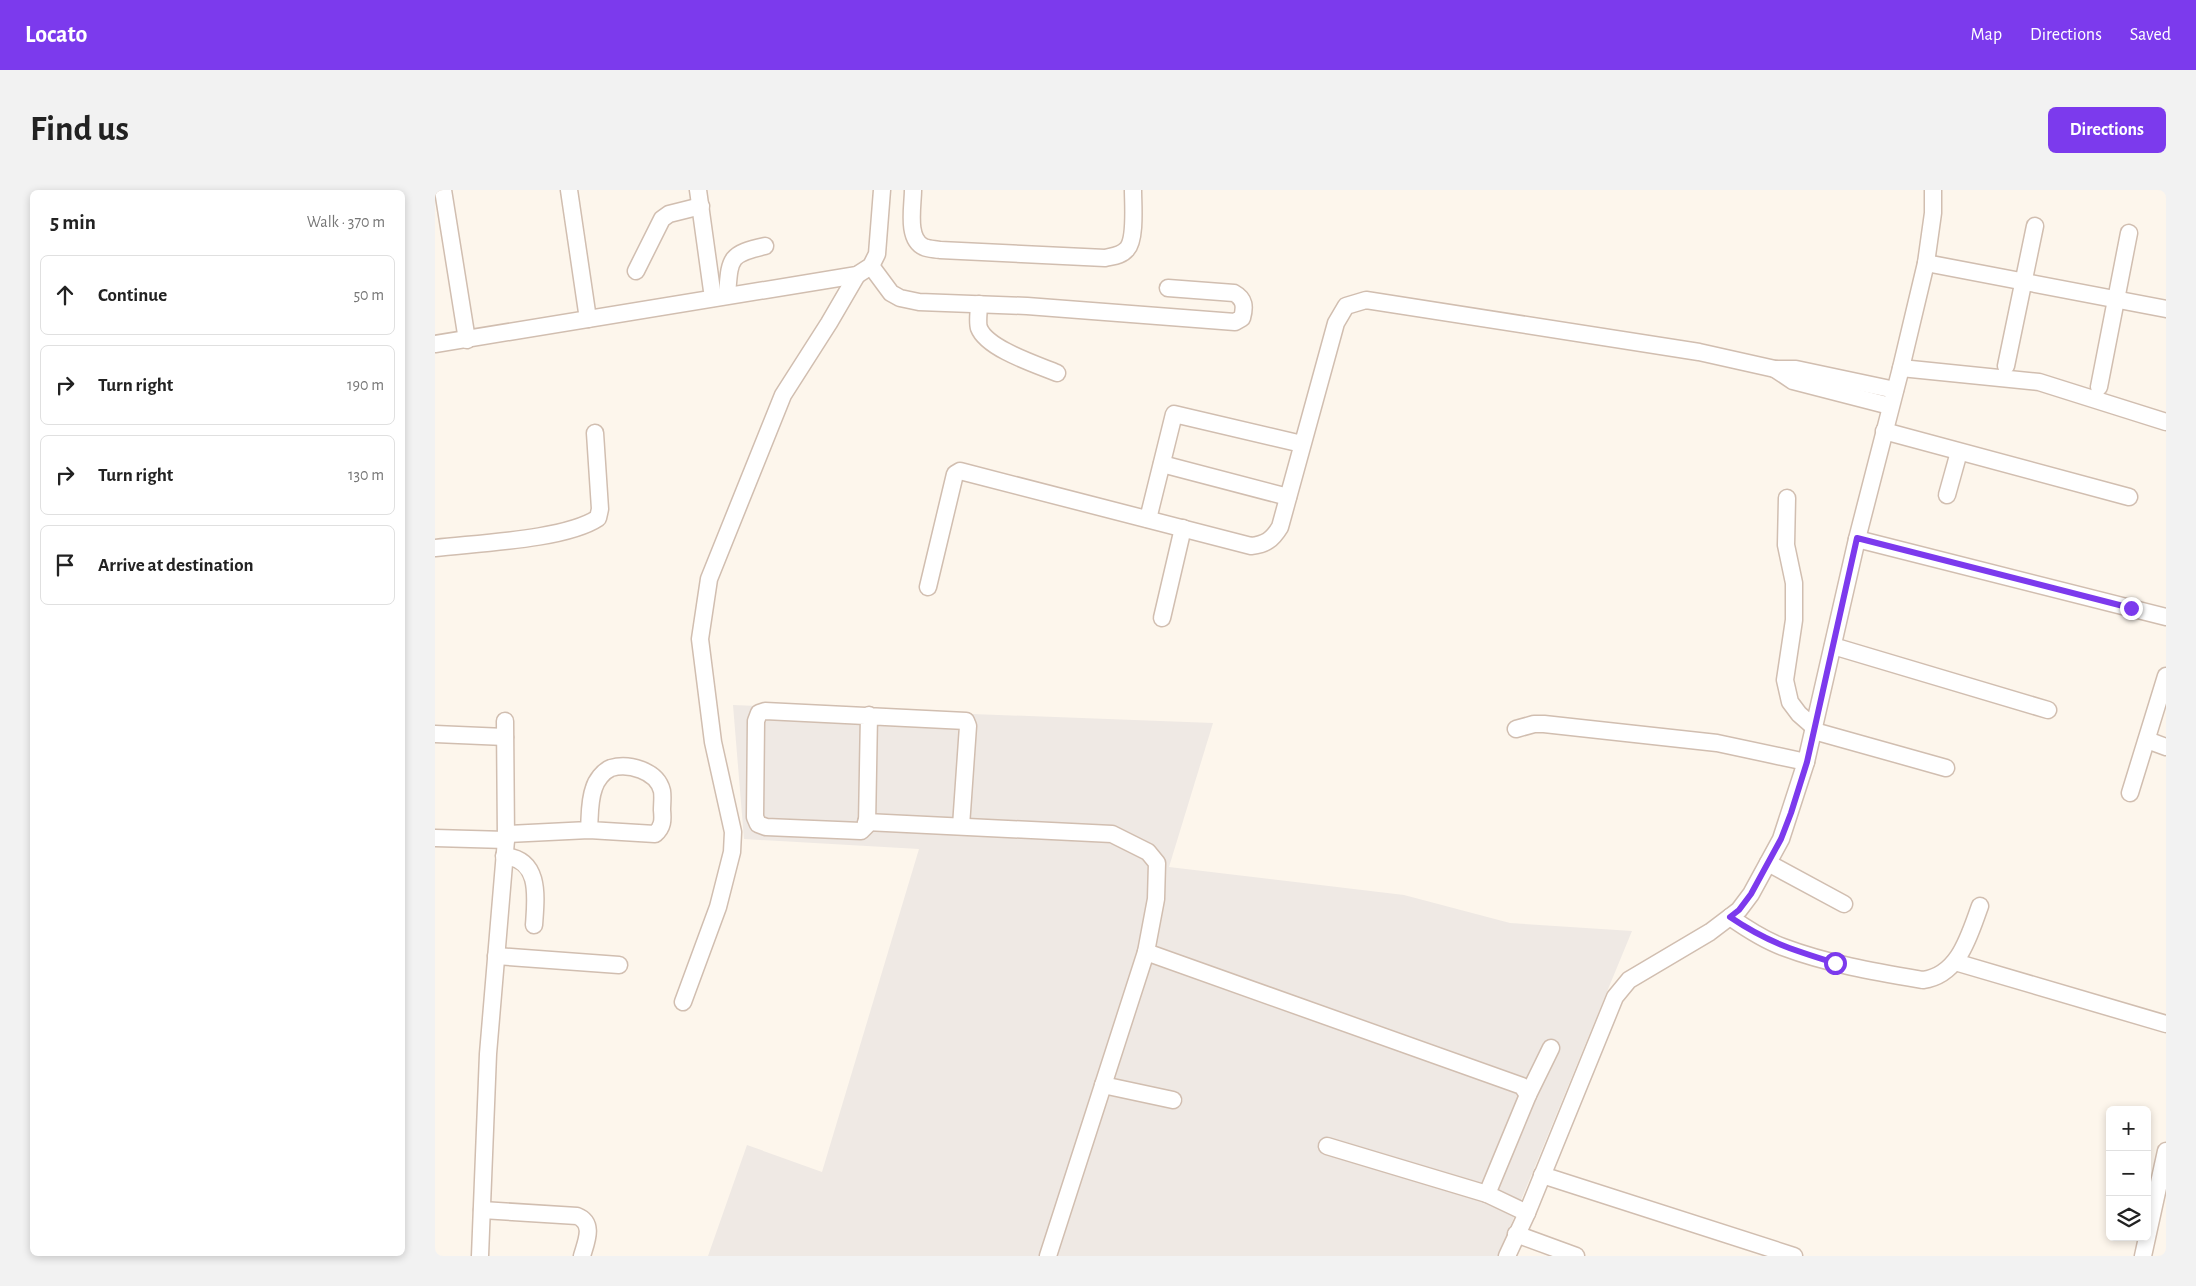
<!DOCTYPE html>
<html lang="en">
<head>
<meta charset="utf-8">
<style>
  :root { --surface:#fff; --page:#f2f2f2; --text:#222; --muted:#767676; --line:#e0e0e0; --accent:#7c3aed }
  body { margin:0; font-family:"Alegreya Sans",sans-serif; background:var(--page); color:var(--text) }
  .controls { position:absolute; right:15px; bottom:15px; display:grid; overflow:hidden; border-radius:8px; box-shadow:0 2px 8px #0003 }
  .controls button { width:45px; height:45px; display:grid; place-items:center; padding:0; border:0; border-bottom:1px solid var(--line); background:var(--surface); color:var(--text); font:25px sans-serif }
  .stop { position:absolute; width:15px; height:15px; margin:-11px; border:4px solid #7c3aed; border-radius:50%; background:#fff }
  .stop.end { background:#7c3aed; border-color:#fff; box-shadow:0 1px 5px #0008 }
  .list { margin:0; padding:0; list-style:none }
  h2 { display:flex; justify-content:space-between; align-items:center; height:65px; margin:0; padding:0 20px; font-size:21px }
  h2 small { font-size:16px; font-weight:400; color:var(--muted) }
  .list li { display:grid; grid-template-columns:32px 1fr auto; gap:15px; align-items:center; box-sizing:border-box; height:80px; margin:0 10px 10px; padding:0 10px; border:1px solid var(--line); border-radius:8px }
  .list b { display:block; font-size:19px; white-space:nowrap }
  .list em { font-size:16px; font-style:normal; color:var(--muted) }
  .icon { flex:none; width:28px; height:28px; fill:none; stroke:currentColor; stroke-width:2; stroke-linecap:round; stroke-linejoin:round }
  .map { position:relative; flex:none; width:1731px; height:1066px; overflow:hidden; border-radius:8px }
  header { display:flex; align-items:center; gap:30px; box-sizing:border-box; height:70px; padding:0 25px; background:var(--accent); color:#fff }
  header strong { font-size:24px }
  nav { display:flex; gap:28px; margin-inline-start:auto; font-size:18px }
  .intro { display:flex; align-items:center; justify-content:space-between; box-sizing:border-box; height:120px; padding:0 30px }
  h1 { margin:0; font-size:35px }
  .button { padding:12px 22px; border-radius:8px; background:var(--accent); color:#fff; font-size:18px; font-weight:700 }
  main { display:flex; gap:30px; padding:0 30px }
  aside { flex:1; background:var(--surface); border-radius:8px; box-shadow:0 2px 8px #0003 }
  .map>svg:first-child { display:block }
</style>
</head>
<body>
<header>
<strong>Locato</strong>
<nav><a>Map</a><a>Directions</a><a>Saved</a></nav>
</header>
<div class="intro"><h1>Find us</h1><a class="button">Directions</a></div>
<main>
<aside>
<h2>5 min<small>Walk · 370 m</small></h2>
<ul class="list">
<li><svg class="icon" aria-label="ahead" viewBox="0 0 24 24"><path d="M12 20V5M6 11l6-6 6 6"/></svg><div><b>Continue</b></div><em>50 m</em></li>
<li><svg class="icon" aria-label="right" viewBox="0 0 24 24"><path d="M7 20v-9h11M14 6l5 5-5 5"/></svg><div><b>Turn right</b></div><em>190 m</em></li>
<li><svg class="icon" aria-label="right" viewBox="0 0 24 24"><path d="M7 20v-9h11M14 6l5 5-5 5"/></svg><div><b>Turn right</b></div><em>130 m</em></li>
<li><svg class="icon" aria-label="arrive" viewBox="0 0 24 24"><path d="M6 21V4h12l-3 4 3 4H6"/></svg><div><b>Arrive at destination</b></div></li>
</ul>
</aside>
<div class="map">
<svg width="1731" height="1066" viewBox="0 0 1731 1066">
  <rect width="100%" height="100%" fill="#fdf6ec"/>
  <path fill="#efe9e4" d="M 298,515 L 778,533 L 734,677 L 969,705 L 1075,733 L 1197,741 L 1063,1066 L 273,1066 L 312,955 L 387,982 L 484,659 L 309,649 Z"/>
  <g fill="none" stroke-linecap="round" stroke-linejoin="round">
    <defs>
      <g id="minor">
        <path d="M 8,0 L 32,150"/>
        <path d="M 134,0 L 153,129"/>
        <path d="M 263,0 L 278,108"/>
        <path d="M 478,0 C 478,16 471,49 489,57 C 493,59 500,59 505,60 L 670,68 C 678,66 686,66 692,59 C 701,49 698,14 698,0"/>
        <path d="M 1491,73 L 1731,119"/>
        <path d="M 436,76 L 456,103 L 465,108 L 484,112 L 592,116 L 800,132 L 807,128 C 810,117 810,109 799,103 L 733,98"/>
        <path d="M 201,81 L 227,29 L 234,24 L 266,16"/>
        <path d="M 292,105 C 295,69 293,64 330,56"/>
        <path d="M 544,114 C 544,121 542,132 544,138 C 552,159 603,175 622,183"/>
        <path d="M 0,154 L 422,85 L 436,76 L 442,64 L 447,0"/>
        <path d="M 1571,176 L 1600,36"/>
        <path d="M 1466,178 L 1604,192 L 1731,232"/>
        <path d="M 1340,179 L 1358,191 L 1455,216"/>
        <path d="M 1664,197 L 1694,43"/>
        <path d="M 1449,241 L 1694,307"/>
        <path d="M 727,274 L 853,307"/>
        <path d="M 1512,305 L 1524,262"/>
        <path d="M 1352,308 L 1351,355 L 1359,393 L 1359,430 L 1350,490 L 1355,512 L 1364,524 L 1380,538"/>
        <path d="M 713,329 L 739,224 L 867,254"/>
        <path d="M 1422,349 L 1731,427"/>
        <path d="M 0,358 C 41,353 130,350 163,328 L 165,319 L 160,243"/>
        <path d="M 493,397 L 520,284 L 525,281 L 816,356 C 831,354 837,350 845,337 L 901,133 L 911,116 L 931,110 L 1264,162 L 1340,179 L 1361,179 L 1460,200"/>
        <path d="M 727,428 L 748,338"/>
        <path d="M 1398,456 L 1613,520"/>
        <path d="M 434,525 L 432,635 L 426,641 L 331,637 L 323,634 L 320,627 L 321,531 L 324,523 L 330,521 L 531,531 L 533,536 L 526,636"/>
        <path d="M 1081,539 L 1099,534 L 1109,534 L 1282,553 L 1371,572"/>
        <path d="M 1379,541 L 1511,578"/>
        <path d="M 0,544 L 70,547"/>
        <path d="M 1712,550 L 1731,557"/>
        <path d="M 1695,603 L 1731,486"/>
        <path d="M 431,632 L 677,644 L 713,662 L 722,673 L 721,709 L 711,762 L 613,1066"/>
        <path d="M 71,644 L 154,640 L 220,644 C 228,637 228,630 227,620 C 227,614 228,607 227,601 C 222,580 193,573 176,578 C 168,581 161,591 159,598 C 154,611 155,627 154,640"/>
        <path d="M 0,648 L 71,650"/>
        <path d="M 69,666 C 106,669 101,707 99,735"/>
        <path d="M 1333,673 L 1409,714"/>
        <path d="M 1295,727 C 1312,739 1329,750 1348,757 C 1393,774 1441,782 1488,790 C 1524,785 1534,746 1545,716"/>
        <path d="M 711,762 L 1087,896 L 1093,905 L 1052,1004 L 1092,1023"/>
        <path d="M 61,766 L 184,775"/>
        <path d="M 1520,772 L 1731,834"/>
        <path d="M 248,812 L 283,717 L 297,662 L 298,642 L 278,552 L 265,449 L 274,389 L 348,205 L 394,133 L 422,85"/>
        <path d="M 668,895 L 738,910"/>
        <path d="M 1093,905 L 1116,858"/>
        <path d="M 892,956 L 1052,1004"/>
        <path d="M 1107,985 L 1359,1066"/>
        <path d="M 47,1020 L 142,1026 C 160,1033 151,1052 147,1066"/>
        <path d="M 1081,1044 L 1141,1066"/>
        <path d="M 45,1066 L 53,864 L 71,650 L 70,531"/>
        <path d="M 1072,1066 L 1092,1023 L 1180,807 L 1194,790 L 1275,742 L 1304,720 L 1316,704 L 1346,649 L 1371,572 L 1422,349 L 1466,178 L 1491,73 L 1498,23 L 1498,0"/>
        <path d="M 1708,1066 L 1731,961"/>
      </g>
    </defs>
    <use href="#minor" stroke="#d1beb0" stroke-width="19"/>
    <use href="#minor" stroke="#fff" stroke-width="16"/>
  </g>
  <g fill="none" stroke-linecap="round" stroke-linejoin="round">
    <path stroke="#7c3aed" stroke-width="6" d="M 1400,773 C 1358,760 1332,752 1295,727 L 1304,720 L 1316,704 L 1346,649 L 1356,623 L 1372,572 L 1422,348 L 1696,418"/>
  </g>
</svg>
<div class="controls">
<button>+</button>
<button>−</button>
<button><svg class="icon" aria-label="layers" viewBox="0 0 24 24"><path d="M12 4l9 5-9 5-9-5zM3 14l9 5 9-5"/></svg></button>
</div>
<div class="stop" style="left:1400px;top:773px"></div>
<div class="stop end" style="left:1696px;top:418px"></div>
</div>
</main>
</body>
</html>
